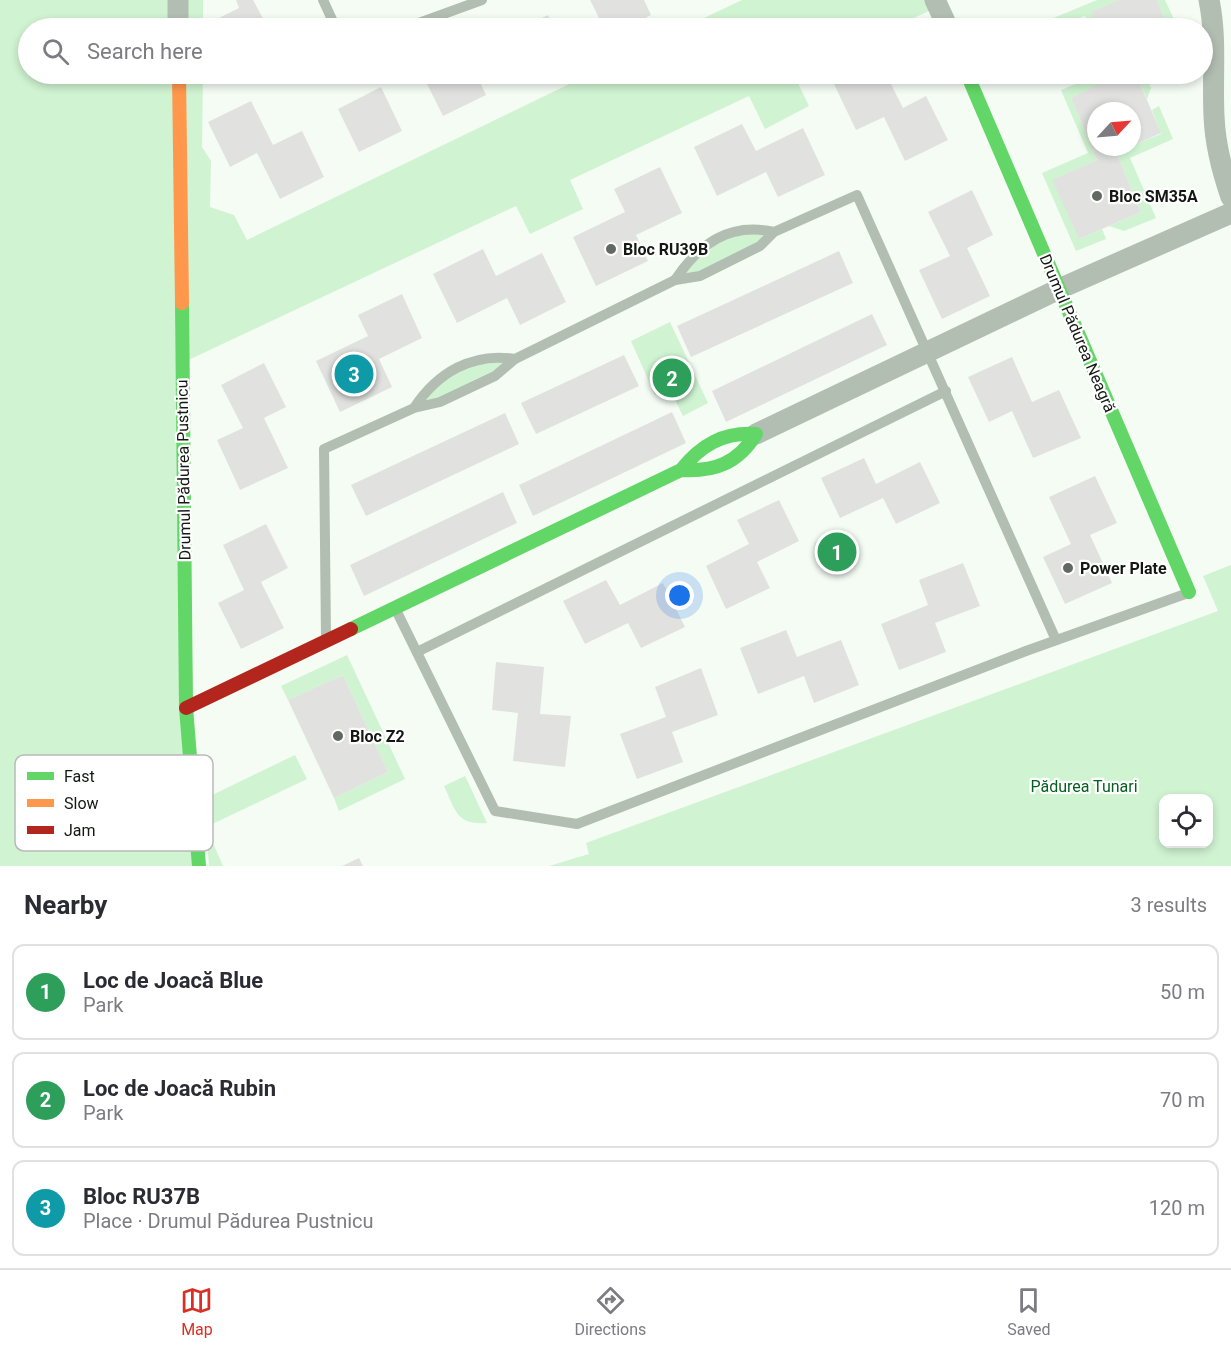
<!DOCTYPE html>
<html lang="en">
<head>
<meta charset="utf-8">
<style>
  :root { --surface:#fff; --page:#f2f2f3; --text:#2b2b33; --muted:#7c7c81; --line:#e1e1e2; --accent:#d93025 }
  body { margin:0; font-family:Roboto,sans-serif; background:var(--page); color:var(--text) }
  .controls { position:absolute; right:18px; bottom:18px; display:grid; overflow:hidden; border-radius:12px; box-shadow:0 3px 9px #0003 }
  .controls button { width:54px; height:54px; display:grid; place-items:center; padding:0; border:0; border-bottom:2px solid var(--line); background:var(--surface); color:var(--text); font:30px sans-serif }
  .compass { position:absolute; left:1087px; top:102px; width:54px; height:54px; border-radius:50%; background:var(--surface); box-shadow:0 3px 9px #0003; rotate:64deg }
  .you { position:absolute; left:680px; top:596px; width:21px; height:21px; margin:-15px; border:4px solid #fff; border-radius:50%; background:#1a73e8; box-shadow:0 0 0 9px #1a73e833 }
  .badge { display:grid; place-items:center; width:39px; height:39px; border-radius:50%; background:var(--accent); color:#fff; font-size:20px; font-weight:700 }
  .pin { position:absolute; translate:-50% -50%; border:3px solid #fff; box-shadow:0 2px 6px #0006 }
  .list { margin:0; padding:0; list-style:none }
  h2 { display:flex; justify-content:space-between; align-items:center; height:78px; margin:0; padding:0 24px; font-size:26px }
  h2 small { font-size:20px; font-weight:400; color:var(--muted) }
  .list li { display:grid; grid-template-columns:39px 1fr auto; gap:18px; align-items:center; box-sizing:border-box; height:96px; margin:0 12px 12px; padding:0 12px; border:2px solid var(--line); border-radius:12px }
  .list b { display:block; font-size:22px; white-space:nowrap }
  .list p { margin:0; font-size:20px; white-space:nowrap; color:var(--muted) }
  .list em { font-size:20px; font-style:normal; color:var(--muted) }
  .icon { flex:none; width:33px; height:33px; fill:none; stroke:currentColor; stroke-width:2; stroke-linecap:round; stroke-linejoin:round }
  .map { position:relative; flex:none; width:1231px; height:866px; overflow:hidden }
  .search { position:absolute; background:var(--surface); box-shadow:0 3px 9px #0003; left:18px; right:18px; top:18px; height:66px; display:flex; align-items:center; gap:15px; box-sizing:border-box; padding:0 21px; border-radius:33px; color:var(--muted); font-size:22px }
  .sheet { height:402px; background:var(--surface) }
  nav { display:flex; justify-content:space-around; align-items:center; box-sizing:border-box; height:84px; border-top:2px solid var(--line); background:var(--surface); font-size:16px; color:var(--muted) }
  nav a { display:grid; justify-items:center; gap:3px }
  nav .on { color:var(--accent) }
  .map>svg:first-child { display:block }
</style>
</head>
<body>
<div class="map">
<svg width="1231" height="866" viewBox="0 0 1231 866">
  <rect width="100%" height="100%" fill="#f4fcf4"/>
  <g fill="#d0f3d2" fill-rule="evenodd">
    <path d="M 0,0 L 203,0 L 203,28 L 28,28 L 28,74 L 203,74 L 202,147 L 211,161 L 210,207 L 234,215 L 247,240 L 590,74 L 796,74 L 794,75 L 809,106 L 765,129 L 749,96 L 570,180 L 583,209 L 530,234 L 516,206 L 182,363 L 199,866 L 0,866 Z"/>
    <path d="M 742,0 L 927,0 L 931,10 L 892,28 L 683,28 Z"/>
    <path d="M 1097,0 L 1119,0 L 1092,12 L 1099,28 L 1091,28 L 1085,16 L 1055,28 L 1035,28 L 1034,26 Z"/>
    <path d="M 1157,0 L 1165,0 L 1178,28 L 1169,28 Z"/>
    <path d="M 1100,74 L 1119,75 L 1071,98 L 1097,160 L 1053,180 L 1079,239 L 1102,229 L 1106,239 L 1076,251 L 1042,173 L 1088,153 L 1061,90 Z"/>
    <path d="M 1136,74 L 1145,74 L 1151,88 L 1147,99 Z"/>
    <path d="M 1159,106 L 1173,139 L 1130,158 L 1156,218 L 1124,231 L 1109,226 L 1141,212 L 1116,152 L 1161,134 L 1152,110 Z"/>
    <path d="M 774,232 L 700,276 L 675,280 L 686,264 L 733,233 Z"/>
    <path d="M 670,322 L 708,403 L 683,416 L 669,388 L 655,395 L 631,341 Z"/>
    <path d="M 515,359 L 495,376 L 414,408 L 427,388 L 471,362 Z"/>
    <path d="M 844,530 L 858,560 L 830,573 L 815,543 Z"/>
    <path d="M 1231,565 L 1231,866 L 549,866 L 589,854 L 586,843 L 1218,611 L 1203,576 ZM 1164,798 L 1208,798 L 1208,844 L 1164,844 Z"/>
    <path d="M 347,655 L 405,779 L 339,811 L 334,798 L 388,772 L 343,675 L 288,700 L 281,686 Z"/>
    <path d="M 295,755 L 307,779 L 206,827 L 223,866 L 209,866 L 204,799 Z"/>
    <path d="M 465,776 L 487,823 C 456,825 456,811 444,786 Z"/>
  </g>
  <g fill="#e1e2df">
    <path d="M 236,0 L 253,0 L 268,28 L 211,28 L 209,23 L 239,8 Z"/>
    <path d="M 590,0 L 644,0 L 651,15 L 625,28 L 604,28 Z"/>
    <path d="M 1119,0 L 1157,0 L 1169,28 L 1099,28 L 1091,12 Z"/>
    <path d="M 548,15 L 554,28 L 521,28 Z"/>
    <path d="M 422,74 L 476,74 L 486,95 L 443,116 Z"/>
    <path d="M 523,74 L 540,74 L 526,80 Z"/>
    <path d="M 851,74 L 886,74 L 903,108 L 926,96 L 948,140 L 905,161 L 884,117 L 856,130 L 833,82 Z"/>
    <path d="M 1118,74 L 1136,74 L 1161,133 L 1132,146 L 1132,111 L 1096,111 L 1096,147 L 1128,147 L 1116,152 L 1141,212 L 1079,239 L 1052,180 L 1097,160 L 1071,98 Z"/>
    <path d="M 381,87 L 402,131 L 359,152 L 338,109 Z"/>
    <path d="M 251,101 L 273,145 L 302,131 L 324,177 L 280,199 L 257,153 L 230,167 L 208,122 Z"/>
    <path d="M 742,124 L 756,151 L 803,128 L 825,175 L 778,197 L 766,172 L 717,196 L 694,147 Z"/>
    <path d="M 660,167 L 682,213 L 636,235 L 648,261 L 596,286 L 573,237 L 625,212 L 614,189 Z"/>
    <path d="M 972,190 L 993,235 L 967,248 L 990,296 L 942,319 L 919,270 L 950,256 L 928,212 Z"/>
    <path d="M 483,249 L 496,276 L 542,253 L 566,302 L 520,325 L 507,298 L 457,323 L 433,274 Z"/>
    <path d="M 839,251 L 853,283 L 691,357 L 677,326 Z"/>
    <path d="M 402,294 L 422,338 L 379,359 L 392,387 L 340,412 L 316,361 L 368,336 L 358,315 Z"/>
    <path d="M 872,314 L 887,345 L 726,422 L 712,391 Z"/>
    <path d="M 624,355 L 639,386 L 536,434 L 521,403 Z"/>
    <path d="M 1012,357 L 1032,402 L 1059,390 L 1081,438 L 1033,458 L 1012,411 L 989,422 L 968,377 Z"/>
    <path d="M 264,363 L 286,407 L 264,418 L 288,468 L 240,490 L 217,440 L 243,428 L 221,385 Z"/>
    <path d="M 672,412 L 686,443 L 533,516 L 519,485 Z"/>
    <path d="M 505,413 L 519,444 L 366,516 L 351,485 Z"/>
    <path d="M 864,458 L 876,484 L 920,462 L 940,503 L 896,524 L 883,498 L 840,518 L 821,478 Z"/>
    <path d="M 1095,476 L 1117,523 L 1090,535 L 1112,583 L 1065,604 L 1043,557 L 1071,544 L 1049,497 Z"/>
    <path d="M 503,492 L 517,523 L 364,596 L 350,565 Z"/>
    <path d="M 779,500 L 799,541 L 757,562 L 770,588 L 726,609 L 706,566 L 749,544 L 737,520 Z"/>
    <path d="M 266,524 L 288,568 L 261,582 L 284,628 L 241,649 L 218,603 L 244,590 L 223,545 Z"/>
    <path d="M 963,563 L 980,606 L 935,623 L 946,652 L 899,670 L 881,624 L 928,605 L 919,580 Z"/>
    <path d="M 606,580 L 620,605 L 663,583 L 685,627 L 641,648 L 628,623 L 585,644 L 563,601 Z"/>
    <path d="M 786,630 L 797,657 L 841,640 L 859,685 L 814,703 L 804,676 L 758,694 L 740,648 Z"/>
    <path d="M 496,662 L 544,667 L 540,714 L 571,716 L 565,767 L 513,761 L 518,713 L 492,710 Z"/>
    <path d="M 701,668 L 718,715 L 672,732 L 683,762 L 637,779 L 620,734 L 666,717 L 655,687 Z"/>
    <path d="M 343,675 L 388,772 L 334,798 L 288,700 Z"/>
    <path d="M 359,858 L 363,866 L 342,866 Z"/>
  </g>
  <g fill="none" stroke-linecap="round" stroke-linejoin="round">
    <g stroke="#b3beb3" stroke-width="10">
      <path d="M 323,0 L 336,28"/>
      <path d="M 405,28 L 482,0"/>
      <path d="M 774,232 C 729,222 699,244 675,280 L 700,276 L 760,246 L 774,232 L 857,195 L 1056,640"/>
      <path d="M 515,359 L 675,280"/>
      <path d="M 395,608 L 495,811 L 577,824 L 1026,651 L 1188,593"/>
      <path d="M 326,638 L 324,449 L 414,408 L 440,402 L 495,376 L 515,359 C 472,352 437,373 414,408"/>
      <path d="M 417,652 L 946,391"/>
    </g>
    <g stroke="#b3beb3" stroke-width="21">
      <path d="M 178,0 L 178,28"/>
      <path d="M 935,0 L 948,28"/>
      <path d="M 1209,0 C 1217,38 1212,77 1214,116 C 1215,144 1222,171 1231,197"/>
      <path d="M 756,434 L 1059,289 L 1231,213"/>
    </g>
    <g stroke="#63d668" stroke-width="14">
      <path d="M 967,74 L 1189,592"/>
      <path d="M 182,303 L 186,708 L 199,866"/>
      <path d="M 351,629 L 681,470 C 715,472 738,463 756,434 C 723,432 701,445 681,470"/>
    </g>
    <path stroke="#ff974d" stroke-width="14" d="M 179,74 L 182,303"/>
    <path stroke="#b3261e" stroke-width="14" d="M 186,708 L 351,629"/>
  </g>
  <g fill="#626862" stroke="#fff" stroke-width="2">
    <circle cx="1097" cy="196" r="6"/>
    <circle cx="611" cy="249" r="6"/>
    <circle cx="1068" cy="568" r="6"/>
    <circle cx="338" cy="736" r="6"/>
  </g>
  <g text-anchor="middle" stroke-width="4.5" stroke-linejoin="round" paint-order="stroke">
    <g font-size="16" font-weight="bold" fill="#131813" stroke="#fff" text-anchor="start">
      <text x="1109" y="202">Bloc SM35A</text>
      <text x="623" y="255">Bloc RU39B</text>
      <text x="1080" y="574">Power Plate</text>
      <text x="350" y="742">Bloc Z2</text>
    </g>
    <g font-size="16" fill="#131813" stroke="#fff">
      <text transform="translate(1078 333) rotate(67)" y="6">Drumul Pădurea Neagră</text>
      <text transform="translate(183 470) rotate(-91)" y="6">Drumul Pădurea Pustnicu</text>
    </g>
    <g font-size="16" fill="#065f1f" stroke="#fff">
      <text x="1084" y="792">Pădurea Tunari</text>
    </g>
  </g>
  <rect x="15" y="755" width="198" height="96" rx="9" fill="#fff" stroke="#b8bab8" stroke-width="1.5"/>
  <rect x="27" y="772" width="27" height="8" fill="#63d668"/>
  <rect x="27" y="799" width="27" height="8" fill="#ff974d"/>
  <rect x="27" y="826" width="27" height="8" fill="#b3261e"/>
  <g font-size="16" fill="#131813">
    <text x="64" y="782">Fast</text>
    <text x="64" y="809">Slow</text>
    <text x="64" y="836">Jam</text>
  </g>
</svg>
<div class="controls">
<button><svg class="icon" aria-label="locate" viewBox="0 0 24 24"><circle cx="12" cy="12" r="6"/><path d="M12 2v4M12 18v4M2 12h4M18 12h4"/></svg></button>
</div>
<svg class="compass" viewBox="-18 -18 36 36"><path d="M0-13l5 13h-10z" fill="#e53935"/><path d="M0 13l5-13h-10z" fill="#7c7c81"/></svg>
<div class="you"></div>
<div class="pin badge" style="left:837px;top:552px;background:#2e9e5b">1</div>
<div class="pin badge" style="left:672px;top:378px;background:#2e9e5b">2</div>
<div class="pin badge" style="left:354px;top:374px;background:#0f9aa8">3</div>
<div class="search"><svg class="icon" aria-label="search" viewBox="0 0 24 24"><circle cx="10" cy="10" r="6"/><path d="M15 15l6 6"/></svg>Search here</div>
</div>
<section class="sheet">
<h2>Nearby<small>3 results</small></h2>
<ul class="list">
<li><span class="badge" style="background:#2e9e5b">1</span><div><b>Loc de Joacă Blue</b><p>Park</p></div><em>50 m</em></li>
<li><span class="badge" style="background:#2e9e5b">2</span><div><b>Loc de Joacă Rubin</b><p>Park</p></div><em>70 m</em></li>
<li><span class="badge" style="background:#0f9aa8">3</span><div><b>Bloc RU37B</b><p>Place · Drumul Pădurea Pustnicu</p></div><em>120 m</em></li>
</ul>
</section>
<nav>
<a class="on"><svg class="icon" aria-label="map" viewBox="0 0 24 24"><path d="M3 6l6-2 6 2 6-2v14l-6 2-6-2-6 2zM9 4v14M15 6v14"/></svg>Map</a>
<a><svg class="icon" aria-label="directions" viewBox="0 0 24 24"><path d="M12 3l9 9-9 9-9-9zM9 14v-3h6M13 9l2 2-2 2"/></svg>Directions</a>
<a><svg class="icon" aria-label="saved" viewBox="0 0 24 24"><path d="M7 4h10v16l-5-4-5 4z"/></svg>Saved</a>
</nav>
</body>
</html>
